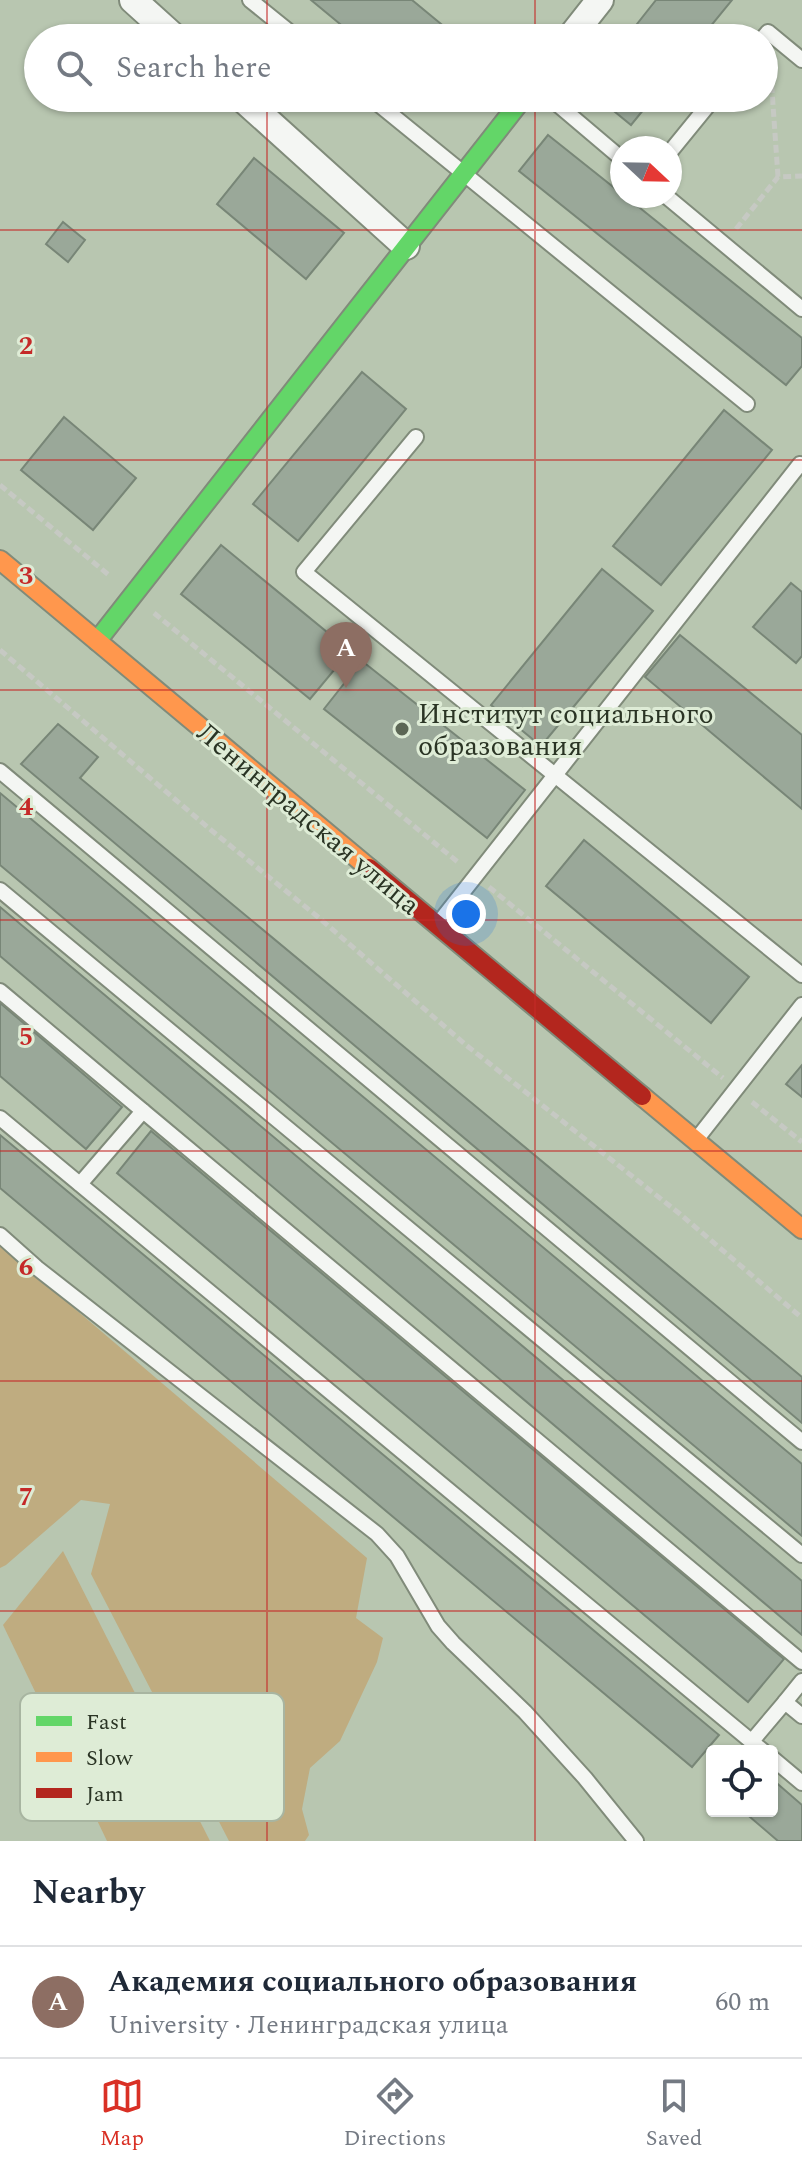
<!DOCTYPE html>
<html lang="en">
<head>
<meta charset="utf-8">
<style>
  :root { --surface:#fff; --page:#f6f6f7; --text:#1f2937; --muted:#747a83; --line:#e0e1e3; --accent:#d93025 }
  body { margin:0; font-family:Spectral,serif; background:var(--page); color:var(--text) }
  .controls { position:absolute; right:24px; bottom:24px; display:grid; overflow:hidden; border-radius:8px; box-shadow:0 2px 6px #0004 }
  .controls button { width:72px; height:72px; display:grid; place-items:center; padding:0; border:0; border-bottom:2px solid var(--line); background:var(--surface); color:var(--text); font:40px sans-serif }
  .compass { position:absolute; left:610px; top:136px; width:72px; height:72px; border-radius:50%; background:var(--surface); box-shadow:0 2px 6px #0004; rotate:112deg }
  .you { position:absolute; left:466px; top:914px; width:28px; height:28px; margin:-20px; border:6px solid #fff; border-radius:50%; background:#1a73e8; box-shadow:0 0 0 12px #1a73e833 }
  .badge { display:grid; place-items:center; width:52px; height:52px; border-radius:50%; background:var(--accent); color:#fff; font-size:26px; font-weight:700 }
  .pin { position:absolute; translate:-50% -66px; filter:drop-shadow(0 2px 4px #0008) }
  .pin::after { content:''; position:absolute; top:42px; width:28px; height:24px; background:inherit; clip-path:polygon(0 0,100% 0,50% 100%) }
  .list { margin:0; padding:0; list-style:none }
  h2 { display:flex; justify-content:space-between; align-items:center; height:104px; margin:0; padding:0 32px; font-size:34px }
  h2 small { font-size:26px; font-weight:400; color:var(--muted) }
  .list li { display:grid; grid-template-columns:52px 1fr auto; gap:24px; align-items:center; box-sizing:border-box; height:112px; padding:0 32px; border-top:2px solid var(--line) }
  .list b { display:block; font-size:30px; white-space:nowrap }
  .list p { margin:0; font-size:26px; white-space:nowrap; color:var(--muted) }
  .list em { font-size:26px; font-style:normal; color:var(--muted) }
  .icon { flex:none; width:44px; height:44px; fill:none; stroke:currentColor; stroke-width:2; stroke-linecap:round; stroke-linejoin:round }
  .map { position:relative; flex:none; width:802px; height:1841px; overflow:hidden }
  .search { position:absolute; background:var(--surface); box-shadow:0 2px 6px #0004; left:24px; right:24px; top:24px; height:88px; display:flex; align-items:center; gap:20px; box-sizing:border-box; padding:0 28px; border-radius:44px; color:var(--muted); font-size:30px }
  .sheet { height:216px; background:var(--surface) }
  nav { display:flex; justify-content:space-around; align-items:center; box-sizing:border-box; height:112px; border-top:2px solid var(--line); background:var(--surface); font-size:22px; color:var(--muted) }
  nav a { display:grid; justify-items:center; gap:4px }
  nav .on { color:var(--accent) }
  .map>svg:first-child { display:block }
</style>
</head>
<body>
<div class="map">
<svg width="802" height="1841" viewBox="0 0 802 1841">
  <rect width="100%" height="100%" fill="#b8c6b0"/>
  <g fill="#bfac80">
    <path d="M 0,1245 L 367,1558 L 356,1618 L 383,1638 L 377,1662 L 340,1741 L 310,1768 L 302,1809 L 309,1835 L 305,1841 L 229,1841 L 91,1574 L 110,1504 L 81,1500 L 6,1565 L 0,1568 Z"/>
    <path d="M 63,1551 L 210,1841 L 107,1841 L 3,1625 Z"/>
  </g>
  <g fill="#9aa899" stroke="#788677" stroke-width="2">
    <path d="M 311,0 L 412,0 L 458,38 L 357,38 Z"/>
    <path d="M 656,0 L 732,0 L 701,38 L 626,38 Z"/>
    <path d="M 598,98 L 653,98 L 631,125 Z"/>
    <path d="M 548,135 L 622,194 L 622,196 L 625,196 L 802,338 L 802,366 L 786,385 L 519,171 Z"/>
    <path d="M 254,158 L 344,233 L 306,279 L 217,204 Z"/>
    <path d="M 63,222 L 85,240 L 68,262 L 46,244 Z"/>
    <path d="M 362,372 L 406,409 L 298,541 L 253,504 Z"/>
    <path d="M 724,410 L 772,450 L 661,585 L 613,546 Z"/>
    <path d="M 64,417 L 136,478 L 93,530 L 21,470 Z"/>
    <path d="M 221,545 L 350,651 L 310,699 L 181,594 Z"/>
    <path d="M 602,569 L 653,611 L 541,746 L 491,705 Z"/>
    <path d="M 791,583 L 802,592 L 802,656 L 796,663 L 753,627 Z"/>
    <path d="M 680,635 L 802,735 L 802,809 L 645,677 Z"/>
    <path d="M 362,661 L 525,790 L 487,838 L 324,709 Z"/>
    <path d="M 58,724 L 98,757 L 80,778 L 802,1377 L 802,1423 L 21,764 Z"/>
    <path d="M 0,793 L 802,1464 L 802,1536 L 0,865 Z"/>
    <path d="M 584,840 L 749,977 L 711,1023 L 546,886 Z"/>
    <path d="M 0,907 L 802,1581 L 802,1635 L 0,956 Z"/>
    <path d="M 0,1003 L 122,1107 L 86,1149 L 0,1076 Z"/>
    <path d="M 802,1065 L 802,1097 L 786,1084 Z"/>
    <path d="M 151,1131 L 784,1659 L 748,1702 L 117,1173 Z"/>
    <path d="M 0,1135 L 719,1735 L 692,1767 L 0,1188 Z"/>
    <path d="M 772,1779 L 802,1805 L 802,1841 L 778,1841 L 743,1811 L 772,1811 Z"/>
  </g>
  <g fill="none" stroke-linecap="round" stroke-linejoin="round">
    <defs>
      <g id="lane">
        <path d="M 250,0 L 297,38"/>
        <path d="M 763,38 L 768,32 L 802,60"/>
        <path d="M 371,98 L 747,404"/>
        <path d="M 550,98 L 622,159"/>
        <path d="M 670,152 L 714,98"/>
        <path d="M 666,196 L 802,309"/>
        <path d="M 416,437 L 304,572 L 802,975"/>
        <path d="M 0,771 L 802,1442"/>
        <path d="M 0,890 L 802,1555"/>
        <path d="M 437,925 L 800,464"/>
        <path d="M 0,991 L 143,1111"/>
        <path d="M 0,1118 L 763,1751"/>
        <path d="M 696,1140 L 802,1005"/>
        <path d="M 80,1184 L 143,1111 L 802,1662"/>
        <path d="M 0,1235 L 37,1268 L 377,1534 L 397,1556 L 438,1626 L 453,1643 L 525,1712 L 585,1778 L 636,1841"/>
        <path d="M 785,1702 L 802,1681"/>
        <path d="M 752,1741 L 785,1702 L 802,1716"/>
        <path d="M 772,1758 L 802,1783"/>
      </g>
      <g id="street">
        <path d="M 133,0 L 175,38"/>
        <path d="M 570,38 L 600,0"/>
        <path d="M 242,98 L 406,246"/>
      </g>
      <path id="fast" d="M 97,641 L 523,98"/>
      <g id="slow">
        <path d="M 0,560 L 369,868"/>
        <path d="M 642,1096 L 802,1229"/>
      </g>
      <path id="jam" d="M 369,868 L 642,1096"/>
    </defs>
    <use href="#lane" stroke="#808b7a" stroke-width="18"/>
    <use href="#street" stroke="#808b7a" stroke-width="30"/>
    <use href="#fast" stroke="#808b7a" stroke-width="22"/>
    <use href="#slow" stroke="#808b7a" stroke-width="22"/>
    <use href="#jam" stroke="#808b7a" stroke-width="22"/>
    <g stroke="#c6c9c3" stroke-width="5" stroke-dasharray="8 4" stroke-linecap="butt">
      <path d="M 770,61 L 778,177"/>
      <path d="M 736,229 L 778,177 L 802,176"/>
      <path d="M 0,485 L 110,576"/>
      <path d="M 154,613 L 459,863"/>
      <path d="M 0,650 L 211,830 L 318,917 L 466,1045 L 680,1214 L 802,1318"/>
      <path d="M 489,887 L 723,1078"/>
      <path d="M 752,1102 L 802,1142"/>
    </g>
    <use href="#lane" stroke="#f4f6f3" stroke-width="14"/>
    <use href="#street" stroke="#f4f6f3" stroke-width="26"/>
    <use href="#fast" stroke="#63d668" stroke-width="18"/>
    <use href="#slow" stroke="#ff974d" stroke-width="18"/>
    <use href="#jam" stroke="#b3261e" stroke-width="18"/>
  </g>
  <path fill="none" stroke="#c52928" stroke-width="2" stroke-opacity="0.55" d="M 267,0 L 267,38M 535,0 L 535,38M 267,98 L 267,1841M 535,98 L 535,1841M 0,230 L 802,230M 0,460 L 802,460M 0,690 L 802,690M 0,920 L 802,920M 0,1151 L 802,1151M 0,1381 L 802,1381M 0,1611 L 802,1611"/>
  <circle fill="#5c6755" stroke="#deecd6" stroke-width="3" cx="402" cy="729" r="8"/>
  <g text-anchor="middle" stroke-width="6" stroke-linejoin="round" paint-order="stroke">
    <g font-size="28" fill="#2a3424" stroke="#deecd6" text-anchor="start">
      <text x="418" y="723">Институт социального<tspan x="418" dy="32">образования</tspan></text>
    </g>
    <g font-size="28" fill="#2a3424" stroke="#deecd6">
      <text transform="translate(309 818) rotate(40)" y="10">Ленинградская улица</text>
    </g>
  </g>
  <rect x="20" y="1693" width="264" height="128" rx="12" fill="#deecd6" stroke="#a8b5a1" stroke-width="2"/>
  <rect x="36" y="1716" width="36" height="10" fill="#63d668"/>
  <rect x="36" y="1752" width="36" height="10" fill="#ff974d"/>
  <rect x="36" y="1788" width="36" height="10" fill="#b3261e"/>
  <g font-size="22" fill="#2a3424">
    <text x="86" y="1729">Fast</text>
    <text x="86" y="1765">Slow</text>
    <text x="86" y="1801">Jam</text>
  </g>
  <g font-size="26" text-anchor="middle" font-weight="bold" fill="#c52928" stroke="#deecd6" stroke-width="6" stroke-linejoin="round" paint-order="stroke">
    <text x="26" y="354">2</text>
    <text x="26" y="584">3</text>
    <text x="26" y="815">4</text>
    <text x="26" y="1045">5</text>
    <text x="26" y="1275">6</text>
    <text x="26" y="1505">7</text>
  </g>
</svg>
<div class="controls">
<button><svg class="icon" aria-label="locate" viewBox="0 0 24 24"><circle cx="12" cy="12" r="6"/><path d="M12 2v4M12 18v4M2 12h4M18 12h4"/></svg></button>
</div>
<svg class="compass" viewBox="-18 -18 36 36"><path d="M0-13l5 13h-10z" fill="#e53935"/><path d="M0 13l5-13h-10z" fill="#747a83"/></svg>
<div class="you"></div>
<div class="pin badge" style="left:346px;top:688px;background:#8d6e63">A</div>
<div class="search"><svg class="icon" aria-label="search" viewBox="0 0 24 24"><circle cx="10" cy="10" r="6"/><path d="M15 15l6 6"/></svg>Search here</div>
</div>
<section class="sheet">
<h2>Nearby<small></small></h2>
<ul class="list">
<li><span class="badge" style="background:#8d6e63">A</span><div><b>Академия социального образования</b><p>University · Ленинградская улица</p></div><em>60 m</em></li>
</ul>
</section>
<nav>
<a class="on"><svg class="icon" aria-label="map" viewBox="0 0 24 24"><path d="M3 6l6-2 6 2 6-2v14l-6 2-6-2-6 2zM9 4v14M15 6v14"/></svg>Map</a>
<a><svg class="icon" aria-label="directions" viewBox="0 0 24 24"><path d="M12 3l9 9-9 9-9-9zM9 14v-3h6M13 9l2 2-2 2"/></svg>Directions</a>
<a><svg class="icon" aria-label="saved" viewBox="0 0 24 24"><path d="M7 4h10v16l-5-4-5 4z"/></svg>Saved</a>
</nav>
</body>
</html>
